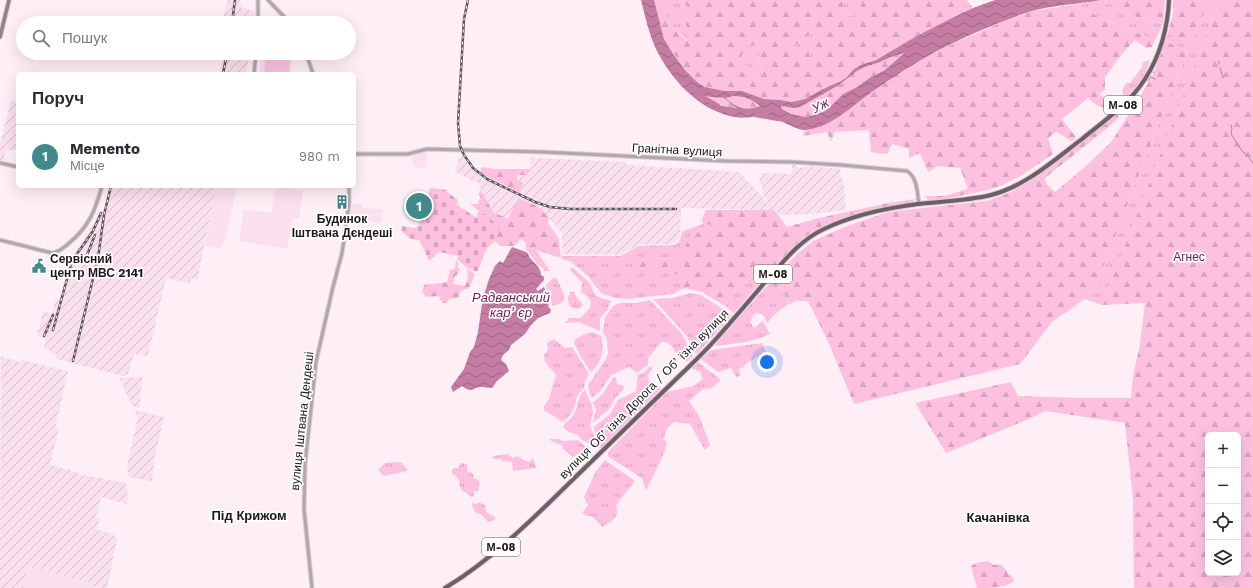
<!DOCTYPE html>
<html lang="uk">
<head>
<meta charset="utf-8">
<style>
  :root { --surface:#fff; --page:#f2f2f3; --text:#2b2b33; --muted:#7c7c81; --line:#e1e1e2; --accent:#41898b }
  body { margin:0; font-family:"Work Sans",sans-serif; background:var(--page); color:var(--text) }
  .controls { position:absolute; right:12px; bottom:12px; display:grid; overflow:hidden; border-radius:6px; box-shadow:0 4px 16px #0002 }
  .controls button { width:36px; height:36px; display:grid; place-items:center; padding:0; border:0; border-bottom:1px solid var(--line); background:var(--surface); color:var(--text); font:20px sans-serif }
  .you { position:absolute; left:767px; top:362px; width:14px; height:14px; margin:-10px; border:3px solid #fff; border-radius:50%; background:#1a73e8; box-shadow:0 0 0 6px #1a73e833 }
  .badge { display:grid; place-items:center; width:26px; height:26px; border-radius:50%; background:var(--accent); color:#fff; font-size:13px; font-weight:700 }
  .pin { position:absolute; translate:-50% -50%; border:2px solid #fff; box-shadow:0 1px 4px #0006 }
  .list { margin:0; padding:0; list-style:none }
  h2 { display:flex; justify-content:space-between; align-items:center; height:52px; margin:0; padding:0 16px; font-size:17px }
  h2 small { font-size:13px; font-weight:400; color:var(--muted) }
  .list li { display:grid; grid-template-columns:26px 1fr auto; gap:12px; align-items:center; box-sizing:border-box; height:64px; padding:0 16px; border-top:1px solid var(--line) }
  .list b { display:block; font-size:15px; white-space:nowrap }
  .list p { margin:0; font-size:13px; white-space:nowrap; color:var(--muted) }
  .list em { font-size:13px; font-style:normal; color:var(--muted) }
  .icon { flex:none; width:22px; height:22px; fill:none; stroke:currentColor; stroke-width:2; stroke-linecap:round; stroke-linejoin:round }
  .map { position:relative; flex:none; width:1253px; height:588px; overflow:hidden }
  .search { position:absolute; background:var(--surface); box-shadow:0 4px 16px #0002; left:16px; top:16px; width:340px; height:44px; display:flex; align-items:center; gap:10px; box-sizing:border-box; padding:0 14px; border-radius:22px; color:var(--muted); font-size:15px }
  .panel { position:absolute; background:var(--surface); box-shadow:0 4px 16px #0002; left:16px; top:72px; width:340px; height:116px; border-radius:6px }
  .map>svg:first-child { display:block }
</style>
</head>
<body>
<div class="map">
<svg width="1253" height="588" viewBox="0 0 1253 588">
  <defs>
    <pattern id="industrial-furrows" width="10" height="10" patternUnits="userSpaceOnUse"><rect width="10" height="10" fill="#fadfec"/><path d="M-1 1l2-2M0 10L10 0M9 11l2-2" fill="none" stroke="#d6bfca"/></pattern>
    <pattern id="grass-tufts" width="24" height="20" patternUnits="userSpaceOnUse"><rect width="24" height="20" fill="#fdc1df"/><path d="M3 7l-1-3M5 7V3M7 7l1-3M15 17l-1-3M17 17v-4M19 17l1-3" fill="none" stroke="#d8a5bf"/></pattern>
    <pattern id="forest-firs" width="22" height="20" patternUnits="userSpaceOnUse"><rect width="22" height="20" fill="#fdc1df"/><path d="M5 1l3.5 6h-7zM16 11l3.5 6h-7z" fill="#d8a5bf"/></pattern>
    <pattern id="wetland-marsh" width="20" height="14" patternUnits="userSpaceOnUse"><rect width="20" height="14" fill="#fdc1df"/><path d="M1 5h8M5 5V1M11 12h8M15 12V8" fill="none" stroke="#d8a5bf"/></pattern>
    <pattern id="cemetery-stones" width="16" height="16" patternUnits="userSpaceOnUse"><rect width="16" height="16" fill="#fdc1df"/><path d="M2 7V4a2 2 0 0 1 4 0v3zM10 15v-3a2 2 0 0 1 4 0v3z" fill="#d8a5bf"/></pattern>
    <pattern id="water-waves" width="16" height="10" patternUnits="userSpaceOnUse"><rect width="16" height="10" fill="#c47ca2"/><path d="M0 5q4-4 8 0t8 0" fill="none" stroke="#9f6583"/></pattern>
  </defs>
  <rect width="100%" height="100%" fill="#feeef5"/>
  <g fill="#fadfec">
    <path d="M 262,53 L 292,53 L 291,74 L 259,74 L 261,54 Z"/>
    <path d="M 425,151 L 427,152 L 426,168 L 414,167 L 411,157 Z"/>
    <path d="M 217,186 L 237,186 L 225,240 L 222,244 L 220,249 L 205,246 Z"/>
    <path d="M 276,186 L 303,191 L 299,218 L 293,218 L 287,249 L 239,241 L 244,209 L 271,213 Z"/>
    <path d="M 352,204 L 362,205 L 362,208 L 383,209 L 381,222 L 378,223 L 350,216 Z"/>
    <path d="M 28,566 L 92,583 L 91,587 L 95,588 L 23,588 Z"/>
  </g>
  <g fill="url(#industrial-furrows)">
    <path d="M 228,0 L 240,0 L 241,7 L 250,10 L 254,10 L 255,23 L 211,23 L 212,18 L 222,19 Z"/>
    <path d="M 223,53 L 250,53 L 246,74 L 220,74 Z"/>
    <path d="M 11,100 L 18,102 L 18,150 L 6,150 L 3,161 L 0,160 L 0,145 Z"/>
    <path d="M 462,156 L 468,165 L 482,178 L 482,179 L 519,196 L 520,193 L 480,173 L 481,168 L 482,167 L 494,169 L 529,169 L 531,158 L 626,162 L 626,165 L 739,172 L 770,205 L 764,196 L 762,186 L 759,182 L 762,173 L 792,174 L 792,165 L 796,165 L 798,168 L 801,168 L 806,166 L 840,169 L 841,178 L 843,180 L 846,210 L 811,214 L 781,215 L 774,210 L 681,208 L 680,235 L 677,240 L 672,244 L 637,245 L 621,255 L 562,254 L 562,233 L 539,207 L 508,219 L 493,212 L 484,197 L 478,183 L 455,172 L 459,159 Z"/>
    <path d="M 112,186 L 217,186 L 197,280 L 191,278 L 190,283 L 166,278 L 148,356 L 134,354 L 128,374 L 123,376 L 56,359 L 57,355 L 52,354 L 48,349 L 44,348 L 46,338 L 37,336 L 43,312 L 52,313 L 56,299 L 59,300 L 71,258 L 90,230 L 98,213 L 105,216 Z"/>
    <path d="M 1,357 L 21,362 L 21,360 L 68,371 L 55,428 L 59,429 L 50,465 L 77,472 L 77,474 L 126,483 L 128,498 L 127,504 L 101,497 L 96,518 L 99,519 L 97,530 L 113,534 L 117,539 L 107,588 L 91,587 L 92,583 L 28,566 L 23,588 L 0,588 Z"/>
    <path d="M 142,377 L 140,408 L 135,407 L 131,404 L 119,378 Z"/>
    <path d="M 134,410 L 164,417 L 155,456 L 152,481 L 129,477 L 127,465 L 138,417 Z"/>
  </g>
  <g fill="url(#grass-tufts)">
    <path d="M 660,0 L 681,0 L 683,4 L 687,6 L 686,21 L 688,41 L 668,23 Z"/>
    <path d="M 826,0 L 862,0 L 858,2 L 863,11 L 851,17 L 842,10 L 830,6 Z"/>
    <path d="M 1101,0 L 1105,0 L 1126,14 L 1163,24 L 1155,40 L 1071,5 Z"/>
    <path d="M 1210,0 L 1220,0 L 1102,305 L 1090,301 L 1187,52 L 1165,41 L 1168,33 L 1190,42 Z"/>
    <path d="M 815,26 L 822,29 L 819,37 L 821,54 L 815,60 L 809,57 L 810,52 L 798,50 L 794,46 L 805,39 Z"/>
    <path d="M 746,45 L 759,46 L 763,52 L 758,57 L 763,75 L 755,74 L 740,59 Z"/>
    <path d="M 1150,60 C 1147,73 1136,89 1126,97 L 1124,95 L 1122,91 L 1126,83 L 1130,83 L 1142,67 L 1143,62 L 1146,61 Z"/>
    <path d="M 703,224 L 711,225 L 710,231 L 686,244 L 683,258 L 649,259 L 646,265 L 683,276 L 684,288 L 673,294 L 626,299 L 616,298 L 602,294 L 593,283 L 589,277 L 570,261 L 562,259 L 562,256 L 621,256 L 638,246 L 675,245 L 679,242 L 683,231 Z"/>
    <path d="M 766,264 L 770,271 L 734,313 L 725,306 L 734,292 Z"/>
    <path d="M 572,267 L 590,283 L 595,295 L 601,298 L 612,301 L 609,304 L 608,310 L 600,318 L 600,331 L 579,322 L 565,323 L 569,318 L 580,318 L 590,308 L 591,302 L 588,297 L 581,292 L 582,282 L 570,270 Z"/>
    <path d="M 554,277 L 557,279 L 565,297 L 562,303 L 552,306 C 551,298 547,292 546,285 Z"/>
    <path d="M 769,284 L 783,289 L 789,304 L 775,314 L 767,323 L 763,314 L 754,313 L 750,322 L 754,328 L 763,321 L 770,334 C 751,343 734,344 714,346 L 756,298 Z"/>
    <path d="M 691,293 L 701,295 L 732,315 L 705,345 L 696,354 L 687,336 L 653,299 L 672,298 Z"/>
    <path d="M 650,300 L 682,334 L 693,356 L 687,362 L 675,352 L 671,345 L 662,341 L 648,358 L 648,365 L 637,373 L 629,367 L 611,375 L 601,390 L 592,398 L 590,394 L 588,385 L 604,362 L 608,354 L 607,339 L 603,332 L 605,318 L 612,307 L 619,303 L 636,303 Z"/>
    <path d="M 592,332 L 601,336 C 605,350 602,362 591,372 L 581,357 L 574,343 C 576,336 585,334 592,332 Z"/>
    <path d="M 554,339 L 565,348 L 572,347 L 589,374 L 585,381 L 584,388 C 573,398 578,402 572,412 C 570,416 566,419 563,422 L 544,410 L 544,406 L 549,399 L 556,375 L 545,362 L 544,355 L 548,349 L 547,343 Z"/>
    <path d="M 762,343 L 766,352 L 745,364 L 744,367 L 739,369 L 740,376 L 736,377 L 731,368 L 718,372 L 701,359 L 711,350 Z"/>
    <path d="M 698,362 L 721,380 L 712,388 L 703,389 L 689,401 L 699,416 L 710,445 L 705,450 L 690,424 L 674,422 L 667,429 L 663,440 L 667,441 L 665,451 L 646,491 L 642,478 L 612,459 L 608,456 L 608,452 L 667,392 L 693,386 L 703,379 L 700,372 L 691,368 Z"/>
    <path d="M 649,367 L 653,367 L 648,375 L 649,381 L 661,389 L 600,449 L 598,447 L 594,427 L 610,414 L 618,400 L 636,391 L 638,375 L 645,372 Z"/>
    <path d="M 616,377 L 617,384 L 624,386 L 623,390 L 617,396 L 609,409 L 593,423 L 596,410 L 593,402 L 602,395 L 613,378 Z"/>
    <path d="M 585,390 L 592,405 L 593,412 L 590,426 L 594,436 L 595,446 L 582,440 L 578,435 L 569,432 L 565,429 L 563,427 C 566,421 571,419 574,414 C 579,406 576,397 585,390 Z"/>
    <path d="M 549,439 L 558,439 L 564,441 L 578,440 L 585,446 C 585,453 578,454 573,457 L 563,449 L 562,445 L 553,442 Z"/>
    <path d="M 508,454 L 513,458 L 517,456 L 524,460 L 529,462 L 533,458 L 536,468 L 513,471 L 512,462 L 502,461 L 501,459 L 492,459 L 494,456 Z"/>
    <path d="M 605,460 L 635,481 L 616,505 C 620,518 612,521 602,527 L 592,516 L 587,516 L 582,513 L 588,505 L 584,497 L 596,471 Z"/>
    <path d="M 398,462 L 401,462 L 407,469 L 407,471 L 384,476 L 378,470 L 385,463 Z"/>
    <path d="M 461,463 L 466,464 L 468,467 L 467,471 L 469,473 L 471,472 L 473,474 L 474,479 L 477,479 L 480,482 L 478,492 L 474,491 L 474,495 L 472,497 L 470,496 L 467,493 C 463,492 461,489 459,485 L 460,482 L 455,475 L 452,474 L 452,470 L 454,468 L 458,468 Z"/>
    <path d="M 473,502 L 475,504 L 480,502 L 482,504 L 485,505 L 486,512 L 495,517 L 495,520 L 488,522 L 481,514 L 476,513 L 472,506 Z"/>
  </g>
  <g fill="url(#forest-firs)" fill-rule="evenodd">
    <path d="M 654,0 L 660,0 L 668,23 L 687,41 L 686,21 L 687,6 L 683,4 L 681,0 L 826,0 L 831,6 L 843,1 L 842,10 L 851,17 L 863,11 L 858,2 L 862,0 L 967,0 L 973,8 L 915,37 L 876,60 L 861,65 L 854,69 L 846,78 L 839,82 L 821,90 L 805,99 L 793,102 L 780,100 L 764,99 L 742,91 L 724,91 L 705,87 L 697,82 L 685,70 L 673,54 L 664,39 ZM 815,27 L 822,29 L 815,45 L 821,54 L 816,54 L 815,60 L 809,57 L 810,51 L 798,50 L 794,46 L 805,39 ZM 747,45 L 759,46 L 763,52 L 758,57 L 763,75 L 755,74 L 740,59 Z"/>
    <path d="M 1105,0 L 1165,0 L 1163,24 L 1126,14 Z"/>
    <path d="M 1173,0 L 1210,0 L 1190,43 L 1168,33 L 1173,14 Z"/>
    <path d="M 1220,0 L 1253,0 L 1253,588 L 1134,588 L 1133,499 L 1125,423 L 1045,411 L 1029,419 L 946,453 L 915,403 L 1011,382 L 1018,396 L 1085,398 L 1131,398 L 1133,376 L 1140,345 L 1145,303 L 1102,305 ZM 1208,435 L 1238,435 L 1238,573 L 1208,573 Z"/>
    <path d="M 1071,5 L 1155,40 L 1152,47 L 1146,48 L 1135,40 L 1121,55 L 1105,77 L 1105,90 L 1099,94 L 1115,105 L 1110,111 L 1096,105 L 1088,98 L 1062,119 L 1076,137 L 1072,141 L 1056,132 L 1048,138 L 1053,154 L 1022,175 L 1003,185 L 988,190 L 945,199 L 928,200 L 925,196 L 944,196 L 968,189 L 960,168 L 938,166 L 928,172 L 920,153 L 909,158 L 909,149 L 892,144 L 887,154 L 871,152 L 869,130 L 835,132 L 831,141 L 827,132 L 803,136 L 804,131 L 821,126 L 898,73 L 935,52 L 1004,21 L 1033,11 Z"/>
    <path d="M 1165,41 L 1187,52 L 1090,301 L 1085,299 L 1052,322 L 1020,364 L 854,404 L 827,339 L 808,301 L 795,301 L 790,305 L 783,289 L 769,284 L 798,253 L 813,241 L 847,226 L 882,214 L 895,211 L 987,201 L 1011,192 L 1038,176 L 1116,115 L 1118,115 L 1119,117 L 1111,125 L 1045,178 L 1046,183 L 1055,192 L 1087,165 L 1112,141 L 1153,75 Z"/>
    <path d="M 904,52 L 885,70 L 871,77 L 857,87 L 843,94 L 828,109 L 815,115 L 805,117 L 798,117 L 782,109 L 781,106 L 793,108 L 839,85 L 857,71 L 865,67 L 880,62 Z"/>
    <path d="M 700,96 L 724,98 L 738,108 L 714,105 L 701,99 Z"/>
    <path d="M 733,96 C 743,96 752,99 760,106 C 745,110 737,108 726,97 Z"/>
    <path d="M 482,167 L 494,169 L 529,169 L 528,175 L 517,175 L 517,181 L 523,182 L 520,193 L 480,173 Z"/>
    <path d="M 481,190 L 493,212 L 508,219 L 518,198 L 539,207 L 549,218 L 548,223 L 559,239 L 561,258 L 536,250 L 550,271 L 544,271 L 543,268 L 537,264 L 526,249 L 526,243 L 521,239 L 514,246 L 500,246 L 496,241 L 495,223 L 470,204 L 478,204 L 480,197 L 479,193 Z"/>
    <path d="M 916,199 L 913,202 C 877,210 836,214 805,237 C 792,247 781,260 770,271 L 765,264 L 734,292 L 725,306 L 702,292 L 684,288 L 683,276 L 646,266 L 635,269 L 634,260 L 649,259 L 682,258 L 686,244 L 691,234 L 710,231 L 711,225 L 703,224 L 702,219 L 706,210 L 774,210 L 787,227 L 819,218 L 888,203 Z"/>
    <path d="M 456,261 L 458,261 L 458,268 L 460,268 L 457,275 L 455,276 L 453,284 L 465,286 L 468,279 L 467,268 L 475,274 L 469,288 L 461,291 L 458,298 L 450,299 L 446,303 L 442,303 L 439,296 L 426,297 L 422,291 L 425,284 L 433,284 L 447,282 L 450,270 L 455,269 Z"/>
    <path d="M 988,561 L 994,565 L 1001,564 L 1007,571 L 1008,574 L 1013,577 L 1014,581 C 1007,588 988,588 977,588 L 971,566 L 976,563 Z"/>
  </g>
  <path fill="url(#wetland-marsh)" d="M 570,292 L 574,292 L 578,299 L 582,303 L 583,306 L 578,309 L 575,309 L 569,305 L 568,298 Z"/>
  <path fill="url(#cemetery-stones)" d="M 430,188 L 447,190 L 447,192 L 458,200 L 457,205 L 477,218 L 478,211 L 486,215 L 498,226 C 500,229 498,233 496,236 L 496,241 C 484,246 483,262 477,272 L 466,267 L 457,259 L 458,256 L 439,252 L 429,261 L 420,241 L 409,238 L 405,234 L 401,231 L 402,226 L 415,228 L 420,225 L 418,215 L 409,215 L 408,212 L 418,199 L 421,202 L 429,195 L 429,192 Z"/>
  <path fill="#fdc1df" d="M 266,55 L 290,57 L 289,74 L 264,74 Z"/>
  <g fill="url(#water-waves)" fill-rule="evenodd">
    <path d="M 641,0 L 654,0 L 664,39 L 673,54 L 685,70 L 697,82 L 705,87 L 724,91 L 742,91 L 764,99 L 780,100 L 792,102 L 805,99 L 821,90 L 839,82 L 846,78 L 854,69 L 861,65 L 876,60 L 915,37 L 948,20 L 973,8 L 995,0 L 1101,0 C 1078,4 1054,5 1032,11 C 1000,21 964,37 935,52 C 913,64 893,77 873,91 C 852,106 832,127 806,130 C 795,131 777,116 763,116 C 759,116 755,117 751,117 C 745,118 736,118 730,116 C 697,108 671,79 656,49 C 649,34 645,16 641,0 ZM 904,53 L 885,70 L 871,77 L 857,87 L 843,94 L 828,109 L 825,111 L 815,115 L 805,117 L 791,114 L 782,109 L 781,106 L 793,108 L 800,107 L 839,85 L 857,71 L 865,67 L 880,62 L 891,57 ZM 701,96 L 724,98 L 737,108 L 714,105 L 701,99 ZM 733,96 C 743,96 752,99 760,106 C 746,111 737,108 726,98 Z"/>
    <path d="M 512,247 L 526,252 C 528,253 529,256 530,258 C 534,263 541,267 541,275 L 544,277 L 544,280 L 536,289 L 538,291 L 544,287 L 550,301 L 548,306 L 551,310 L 550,313 L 538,318 L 531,325 L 525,334 L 511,345 L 509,350 L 503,355 L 501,360 L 506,364 L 509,371 L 497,381 L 492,388 C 488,388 485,387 482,387 C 472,386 474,395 462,386 L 453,392 L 451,387 L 464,369 L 470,352 L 474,347 L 478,332 L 483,297 L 486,289 L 489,279 L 495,266 L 500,261 L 503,263 Z"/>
  </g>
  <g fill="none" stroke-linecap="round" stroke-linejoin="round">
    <g stroke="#c47ca2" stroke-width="1">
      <path d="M 1219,61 L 1219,64"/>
      <path d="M 1220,68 L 1223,78"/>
      <path d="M 1153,73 L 1154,72"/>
      <path d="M 1151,77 L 1155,79"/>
      <path d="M 1148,81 L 1151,76"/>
      <path d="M 1231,125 L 1232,129 L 1231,134 L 1242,151 L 1248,156 L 1253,163"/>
    </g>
    <g stroke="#c47ca2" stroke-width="4.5">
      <path d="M 697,94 L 718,106"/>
      <path d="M 756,115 L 779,119"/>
    </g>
    <defs>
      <g id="tertiary">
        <path d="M 258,0 L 258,23"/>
        <path d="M 268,0 L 290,23"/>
        <path d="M 306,53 L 313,74"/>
        <path d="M 254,74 L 256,53"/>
        <path d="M 354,154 L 408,154 L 427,149 L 543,152 L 725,161 L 792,162 L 841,165 L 907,171 C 918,178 917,193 919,204"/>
        <path d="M 0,163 L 18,167"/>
        <path d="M 0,240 L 52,253 C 59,252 63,248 68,244 C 89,227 95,211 102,186"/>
        <path d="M 312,588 L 304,509 L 305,464 L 316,362 L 333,287 L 342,253 L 349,204 L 349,186"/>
      </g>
      <path id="secondary" d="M 0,37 L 9,0"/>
      <path id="trunk" d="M 445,588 C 501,554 546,505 593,460 C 619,435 644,410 670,385 C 685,370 701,356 715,340 C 732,321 749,301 766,281 C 783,262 800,240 824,229 C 853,215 886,208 918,204 C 942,201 967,201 991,195 C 1026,186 1054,160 1082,139 C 1104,121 1130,103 1145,79 C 1160,56 1168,27 1169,0"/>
    </defs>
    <use href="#tertiary" stroke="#daccd2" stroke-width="5"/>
    <use href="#secondary" stroke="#daccd2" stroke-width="5.5"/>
    <use href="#trunk" stroke="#daccd2" stroke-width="6"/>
    <use href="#tertiary" stroke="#b0a8ac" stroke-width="3"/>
    <use href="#secondary" stroke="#908489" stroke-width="3.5"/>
    <use href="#trunk" stroke="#6e5f66" stroke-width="4"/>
    <defs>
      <g id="rail">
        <path d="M 468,0 L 464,19 L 458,123 L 460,146 L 464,155 L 473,168 L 487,179 L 535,202 L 550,207 L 570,209 L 676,209"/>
        <path d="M 232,23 L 235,0"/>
        <path d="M 223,74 L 227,53"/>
        <path d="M 87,255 L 95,235"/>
        <path d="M 53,330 L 72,261 L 93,231 L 101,213"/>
        <path d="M 44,336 L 53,315"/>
        <path d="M 73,361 L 98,258 L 104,215 L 111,186"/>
      </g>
    </defs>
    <use href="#rail" stroke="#5e5458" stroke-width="2.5"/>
    <use href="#rail" stroke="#fff" stroke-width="1" stroke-dasharray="3" stroke-linecap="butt"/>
  </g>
  <defs>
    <symbol id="building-bare" viewBox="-9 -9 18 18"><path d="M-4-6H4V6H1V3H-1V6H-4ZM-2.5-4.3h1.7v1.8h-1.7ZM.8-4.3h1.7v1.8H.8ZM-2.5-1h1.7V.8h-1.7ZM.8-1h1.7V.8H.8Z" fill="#41898b" stroke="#fff" stroke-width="2.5" paint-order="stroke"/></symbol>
    <symbol id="civic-bare" viewBox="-9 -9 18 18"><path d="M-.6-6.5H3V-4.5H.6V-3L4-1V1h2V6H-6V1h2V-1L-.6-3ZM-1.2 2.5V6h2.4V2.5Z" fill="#41898b" stroke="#fff" stroke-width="2.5" paint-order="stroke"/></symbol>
  </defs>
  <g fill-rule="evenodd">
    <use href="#building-bare" x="332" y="192" width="20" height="20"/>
    <use href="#civic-bare" x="29" y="256" width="20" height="20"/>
  </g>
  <g text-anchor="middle" stroke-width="3.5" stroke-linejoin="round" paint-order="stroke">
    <g fill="#fff" stroke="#625d5f" stroke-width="1">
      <rect x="1104" y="96" width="38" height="18" rx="3"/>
      <rect x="754" y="265" width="38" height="18" rx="3"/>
      <rect x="482" y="538" width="38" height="18" rx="3"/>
    </g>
    <g font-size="11" font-weight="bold" fill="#1e171a">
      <text x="1123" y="109">М-08</text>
      <text x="773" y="278">М-08</text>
      <text x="501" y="551">М-08</text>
    </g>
    <g font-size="12" fill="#1e171a" stroke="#fff">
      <text transform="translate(677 150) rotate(3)" y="4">Гранітна вулиця</text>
      <text transform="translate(644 394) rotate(-45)" y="4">вулиця Обʼїзна Дорога / Обʼїзна вулиця</text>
      <text transform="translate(302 421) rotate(-84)" y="4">вулиця Іштвана Дендеші</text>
    </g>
    <g font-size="12" font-weight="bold" fill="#1e171a" stroke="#fff">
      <text x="342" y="223">Будинок<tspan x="342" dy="14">Іштвана Дєндеші</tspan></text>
      <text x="50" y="263" text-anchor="start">Сервісний<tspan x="50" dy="14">центр МВС 2141</tspan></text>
    </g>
    <g font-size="12" fill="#6e194e" stroke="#fff">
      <text x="1189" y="261">Агнес</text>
    </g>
    <g font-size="13" font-style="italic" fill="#711c50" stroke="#fff">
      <text transform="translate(820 105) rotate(-28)" y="5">Уж</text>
      <text x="511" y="302">Радванський<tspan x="511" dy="15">карʼєр</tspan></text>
    </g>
    <g font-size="13" font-weight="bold" fill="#1e171a" stroke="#fff">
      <text x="249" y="520">Під Крижом</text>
      <text x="998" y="522">Качанівка</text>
    </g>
  </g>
</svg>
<div class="controls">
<button>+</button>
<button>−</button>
<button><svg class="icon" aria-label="locate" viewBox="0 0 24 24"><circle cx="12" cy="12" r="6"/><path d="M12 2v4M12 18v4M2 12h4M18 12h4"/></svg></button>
<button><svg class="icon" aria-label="layers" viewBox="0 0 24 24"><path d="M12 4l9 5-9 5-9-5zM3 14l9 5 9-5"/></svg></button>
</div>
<div class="you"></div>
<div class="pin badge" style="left:419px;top:206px">1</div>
<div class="search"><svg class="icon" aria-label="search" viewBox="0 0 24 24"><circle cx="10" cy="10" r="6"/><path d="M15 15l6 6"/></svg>Пошук</div>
<section class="panel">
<h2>Поруч<small></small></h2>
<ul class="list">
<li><span class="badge">1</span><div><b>Memento</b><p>Місце</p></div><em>980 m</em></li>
</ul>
</section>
</div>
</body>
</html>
